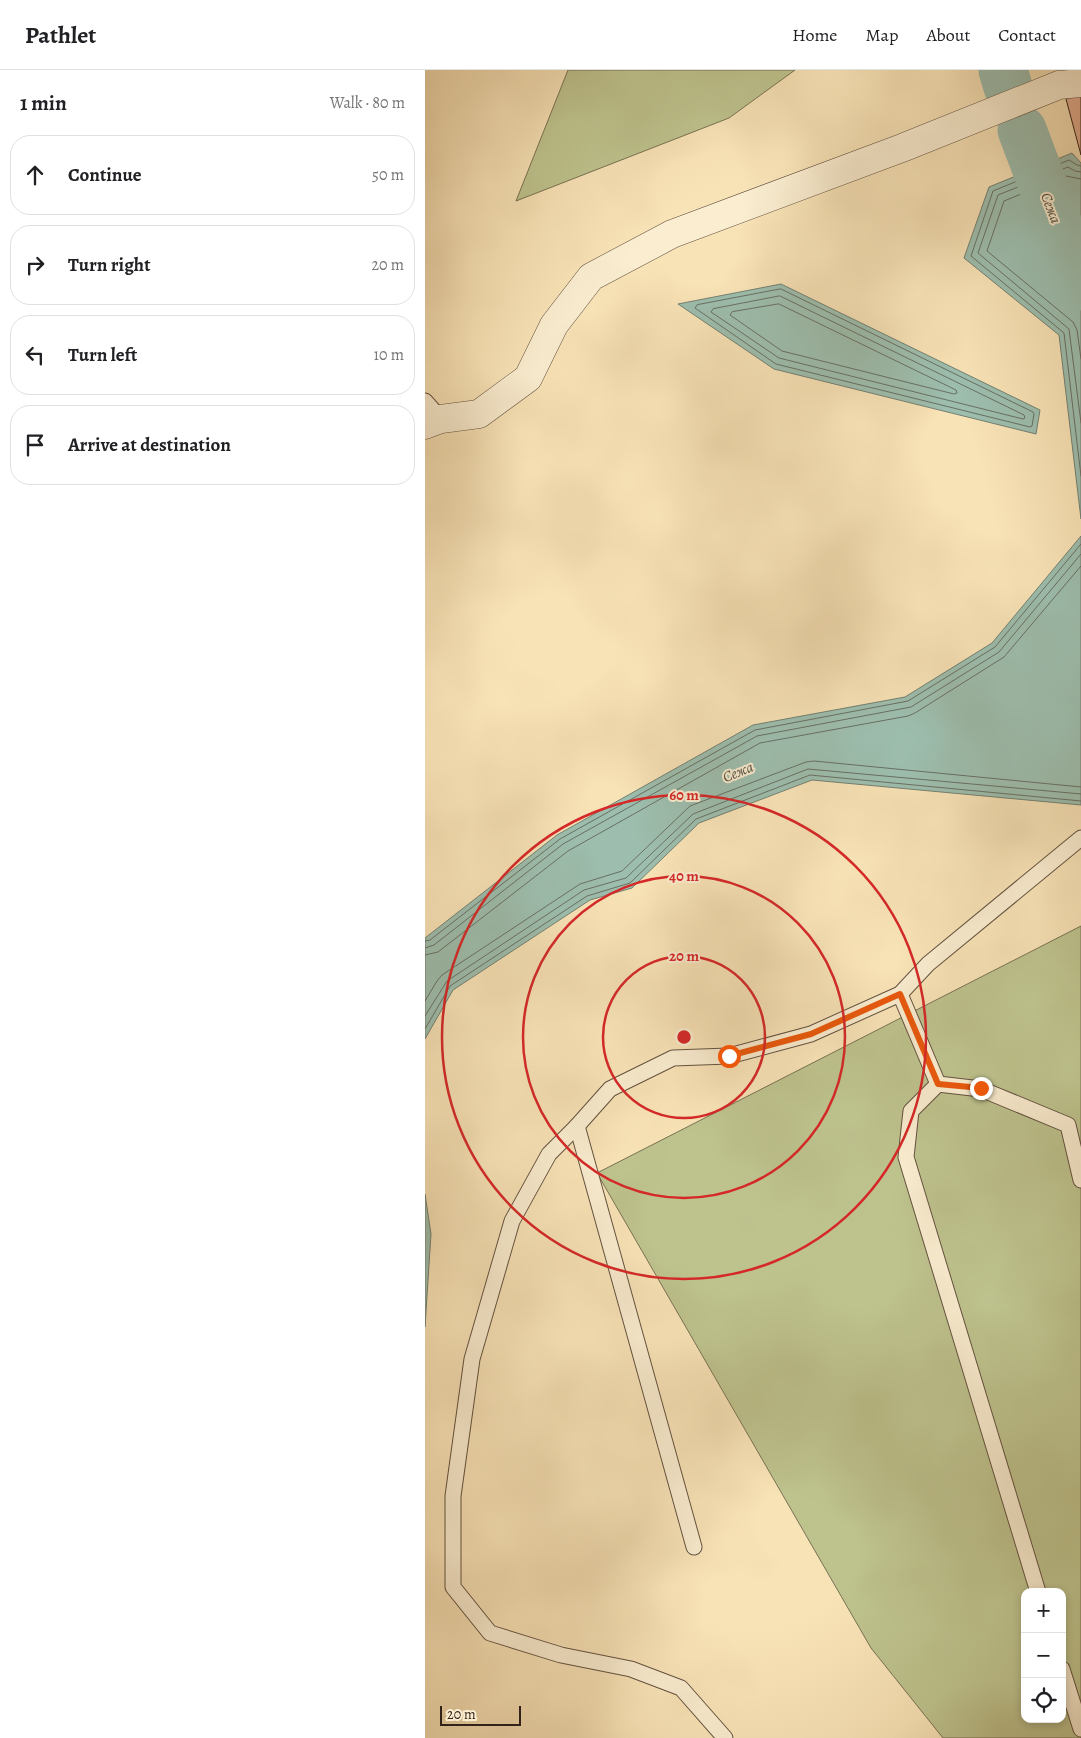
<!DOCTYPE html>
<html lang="en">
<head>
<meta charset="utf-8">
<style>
  :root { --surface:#fff; --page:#f2f2f2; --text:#202124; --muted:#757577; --line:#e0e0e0 }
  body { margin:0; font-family:Alegreya,serif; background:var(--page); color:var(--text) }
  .controls { position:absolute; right:15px; bottom:15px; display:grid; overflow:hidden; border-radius:10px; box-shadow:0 2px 8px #0003 }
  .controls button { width:45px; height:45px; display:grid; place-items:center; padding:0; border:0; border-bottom:1px solid var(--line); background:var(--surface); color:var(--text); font:25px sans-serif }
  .scale { position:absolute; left:15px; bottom:12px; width:81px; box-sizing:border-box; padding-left:5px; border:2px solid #332219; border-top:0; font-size:14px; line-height:18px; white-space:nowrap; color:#332219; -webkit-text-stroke:4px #faedd0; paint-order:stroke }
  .stop { position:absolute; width:15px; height:15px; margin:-11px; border:4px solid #ea580c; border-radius:50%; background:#fff }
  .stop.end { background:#ea580c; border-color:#fff; box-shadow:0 1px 5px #0008 }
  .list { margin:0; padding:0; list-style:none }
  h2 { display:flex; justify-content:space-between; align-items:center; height:65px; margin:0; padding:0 20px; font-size:21px }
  h2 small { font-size:16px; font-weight:400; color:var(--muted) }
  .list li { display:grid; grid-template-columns:32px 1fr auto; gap:15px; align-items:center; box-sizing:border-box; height:80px; margin:0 10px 10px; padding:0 10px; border:1px solid var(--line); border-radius:20px }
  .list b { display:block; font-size:19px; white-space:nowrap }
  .list em { font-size:16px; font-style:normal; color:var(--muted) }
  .icon { flex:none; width:28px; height:28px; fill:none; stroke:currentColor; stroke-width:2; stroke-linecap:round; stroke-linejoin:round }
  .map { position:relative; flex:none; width:656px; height:1668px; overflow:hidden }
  header { display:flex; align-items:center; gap:30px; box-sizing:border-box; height:70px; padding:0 25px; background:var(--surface); border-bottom:1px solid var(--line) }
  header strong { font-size:24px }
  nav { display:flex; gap:28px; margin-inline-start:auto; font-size:18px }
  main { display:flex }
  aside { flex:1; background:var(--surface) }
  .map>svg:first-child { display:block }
</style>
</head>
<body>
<header>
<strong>Pathlet</strong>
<nav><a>Home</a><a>Map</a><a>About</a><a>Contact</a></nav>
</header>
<main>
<aside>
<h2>1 min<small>Walk · 80 m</small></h2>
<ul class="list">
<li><svg class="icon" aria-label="ahead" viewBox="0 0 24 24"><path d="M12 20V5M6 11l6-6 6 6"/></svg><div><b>Continue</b></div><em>50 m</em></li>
<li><svg class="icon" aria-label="right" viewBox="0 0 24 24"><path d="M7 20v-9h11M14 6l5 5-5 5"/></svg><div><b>Turn right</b></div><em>20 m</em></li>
<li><svg class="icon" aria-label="left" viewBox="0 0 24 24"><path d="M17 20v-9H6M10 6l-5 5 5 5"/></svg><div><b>Turn left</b></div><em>10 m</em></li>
<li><svg class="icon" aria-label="arrive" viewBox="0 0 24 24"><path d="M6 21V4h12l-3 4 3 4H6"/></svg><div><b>Arrive at destination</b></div></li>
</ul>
</aside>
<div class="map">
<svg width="656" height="1668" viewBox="0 0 656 1668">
  <rect width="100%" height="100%" fill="#f8e3b7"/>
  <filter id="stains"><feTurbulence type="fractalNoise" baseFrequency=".004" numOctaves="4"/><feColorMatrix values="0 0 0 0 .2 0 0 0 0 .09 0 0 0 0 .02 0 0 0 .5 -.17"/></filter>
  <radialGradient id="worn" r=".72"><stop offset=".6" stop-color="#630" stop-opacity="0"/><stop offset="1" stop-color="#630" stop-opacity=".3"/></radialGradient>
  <g fill="#bec38e" stroke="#787254" fill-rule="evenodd">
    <path d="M 143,0 L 370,0 L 304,48 L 91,131 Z"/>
    <path d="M 656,856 L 656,1668 L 518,1668 L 446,1578 L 172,1103 ZM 600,1522 L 637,1522 L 637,1649 L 600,1649 Z"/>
  </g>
  <g fill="#9dbeae" stroke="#738072">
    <path d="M 647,83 L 656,93 L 656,449 L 634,265 L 539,188 L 564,117 Z"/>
    <path d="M 356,214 L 615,340 L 611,364 L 349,299 L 253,234 Z"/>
    <path d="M 656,466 L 656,735 L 387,710 L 274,753 L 207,818 L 165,830 L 28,920 L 0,969 L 0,868 L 132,765 L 328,655 L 480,627 L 567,573 Z"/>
    <path d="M 0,1124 L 6,1164 L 0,1257 Z"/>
  </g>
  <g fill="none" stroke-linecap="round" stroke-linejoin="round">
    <g stroke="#687064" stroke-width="1">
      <path d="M 656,96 L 652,95 L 644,90 L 568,121 L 546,186 L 639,263 L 656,406"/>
      <path d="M 656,102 L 650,101 L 643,97 L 573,125 L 553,183 L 644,259 L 656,353"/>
      <path d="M 656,109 L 641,106 L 579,131 L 562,181 L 648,252 L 652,260 L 656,289"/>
      <path d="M 356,219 L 608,342 L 609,344 L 607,356 L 605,357 L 351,294 L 270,238 L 272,235 Z"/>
      <path d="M 355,226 L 599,345 L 600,348 L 598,349 L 354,288 L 286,242 L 288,239 Z"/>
      <path d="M 354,234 L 531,320 L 532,323 L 529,324 L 357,281 L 305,245 L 307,242 Z"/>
      <path d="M 0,871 L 5,870 L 135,769 L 330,660 L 483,631 L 570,577 L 656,474"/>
      <path d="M 0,878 L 9,875 L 138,774 L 332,666 L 486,637 L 574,582 L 656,484"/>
      <path d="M 0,885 L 13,882 L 143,781 L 335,673 L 483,646 L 490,643 L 579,587 L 656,496"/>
      <path d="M 0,931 L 12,911 L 17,905 L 155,814 L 197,801 L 265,736 L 381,692 L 389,691 L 656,717"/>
      <path d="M 0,946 L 22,911 L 159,820 L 201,808 L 268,744 L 383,699 L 656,724"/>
      <path d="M 0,959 L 25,916 L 162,826 L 205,813 L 271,749 L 385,705 L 656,731"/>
    </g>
    <g stroke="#9dbeae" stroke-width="49">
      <path d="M 578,0 L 583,17"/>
      <path d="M 597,60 L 656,216"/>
    </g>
  </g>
  <path fill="#e4ae92" stroke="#332219" d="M 656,24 L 656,85 L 641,29 Z"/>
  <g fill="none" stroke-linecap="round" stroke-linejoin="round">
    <defs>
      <g id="lane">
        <path d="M 0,331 L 16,349"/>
        <path d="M 475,924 L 513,1014"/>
        <path d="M 513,1014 L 486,1041 L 481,1087 L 613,1522"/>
        <path d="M 513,1014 L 556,1019 L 643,1055 L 656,1110"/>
        <path d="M 152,1056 L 269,1477"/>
        <path d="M 637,1599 L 656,1659"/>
        <path d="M 300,1668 L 256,1618 L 206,1599 L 136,1585 L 65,1563 L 28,1517 L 28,1426 L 47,1289 L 87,1151 L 124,1084 L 152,1056 L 185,1019 L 248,988 L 304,986 L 386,964 L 475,924 L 503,894 L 656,768"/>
      </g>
      <path id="street" d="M 0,355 L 16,349 L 54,344 L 103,308 L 129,255 L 166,207 L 247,164 L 477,78 L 634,15 L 656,13"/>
    </defs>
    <use href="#lane" stroke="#645240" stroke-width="17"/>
    <use href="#street" stroke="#645240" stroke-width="29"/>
    <use href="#lane" stroke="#faedd0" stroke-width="15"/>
    <use href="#street" stroke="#faedd0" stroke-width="28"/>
  </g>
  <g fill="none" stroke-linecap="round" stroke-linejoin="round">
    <path stroke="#ea580c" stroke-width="6" d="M 304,986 L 386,964 L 475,924 L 513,1014 L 556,1018"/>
  </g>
  <g fill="none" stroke="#d62828" stroke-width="2.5">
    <circle cx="259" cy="967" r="81"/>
    <circle cx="259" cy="967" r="161"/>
    <circle cx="259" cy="967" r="242"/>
  </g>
  <g text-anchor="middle" stroke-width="4" stroke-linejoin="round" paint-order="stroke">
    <g font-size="15" font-style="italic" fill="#535146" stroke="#faedd0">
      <text transform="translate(626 138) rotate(69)" y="5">Сежа</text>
      <text transform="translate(313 702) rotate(-22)" y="5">Сежа</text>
    </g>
  </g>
  <circle cx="259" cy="967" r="8" fill="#d62828" stroke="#faedd0" stroke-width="2.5"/>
  <g font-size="15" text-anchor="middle" font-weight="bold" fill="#d62828" stroke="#faedd0" stroke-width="4" stroke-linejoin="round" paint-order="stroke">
    <text x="259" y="730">60 m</text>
    <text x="259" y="811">40 m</text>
    <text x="259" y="891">20 m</text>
  </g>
  <rect width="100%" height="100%" filter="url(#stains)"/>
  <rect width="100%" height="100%" fill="url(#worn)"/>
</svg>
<div class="controls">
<button>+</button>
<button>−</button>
<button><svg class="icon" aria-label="locate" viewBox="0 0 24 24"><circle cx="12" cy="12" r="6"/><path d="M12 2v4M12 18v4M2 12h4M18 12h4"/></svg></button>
</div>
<div class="scale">20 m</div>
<div class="stop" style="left:304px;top:986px"></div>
<div class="stop end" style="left:556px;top:1018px"></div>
</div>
</main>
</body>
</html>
